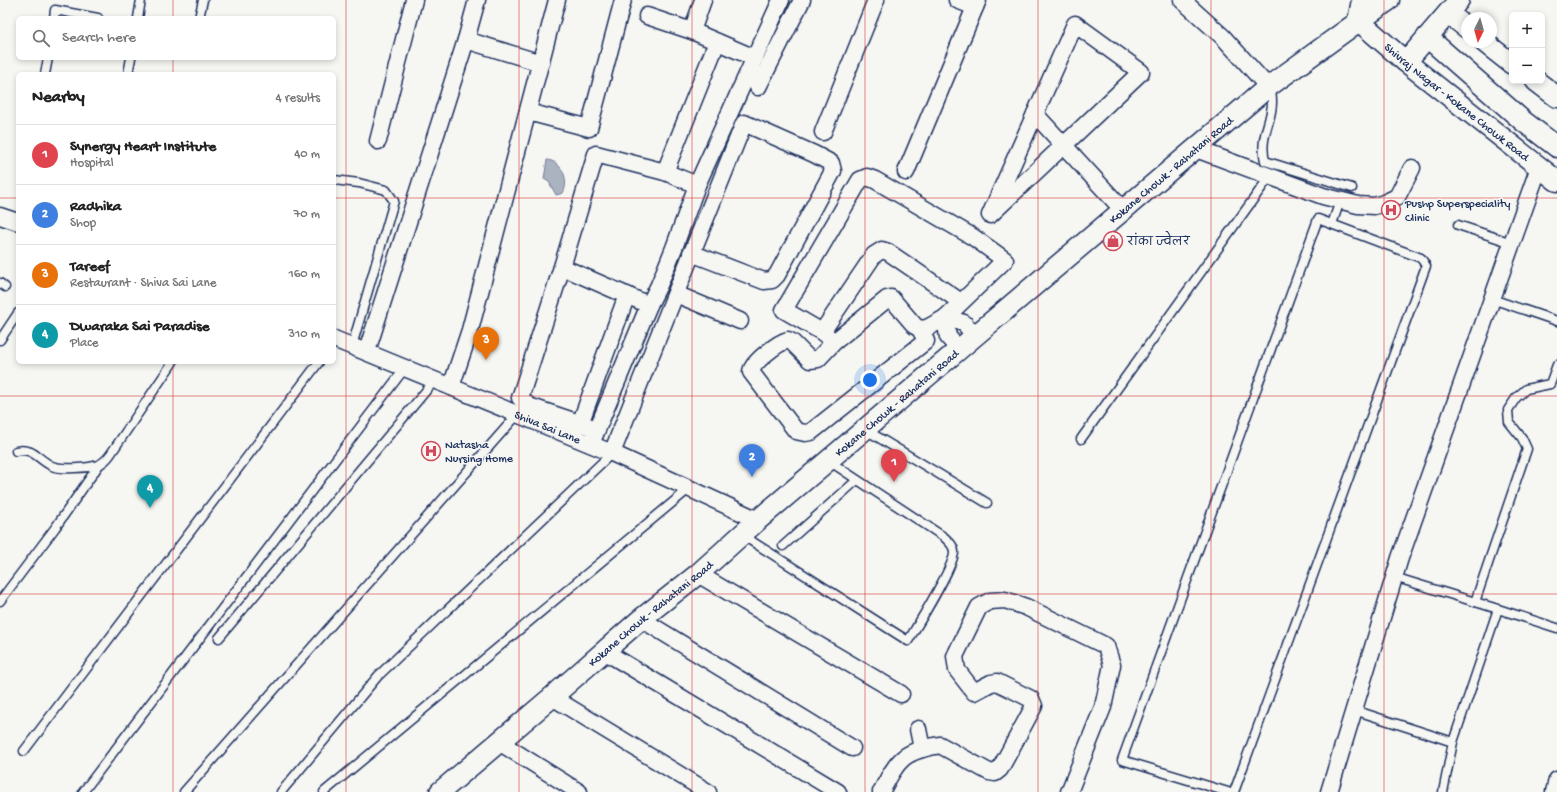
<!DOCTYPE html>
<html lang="en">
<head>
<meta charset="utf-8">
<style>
  :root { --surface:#fff; --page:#f6f6f6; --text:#222; --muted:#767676; --line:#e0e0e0; --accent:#d1495b }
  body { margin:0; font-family:"Gochi Hand","Playpen Sans Deva",sans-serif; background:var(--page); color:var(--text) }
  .controls { position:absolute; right:12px; top:12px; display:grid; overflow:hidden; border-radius:6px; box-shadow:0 2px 6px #0003 }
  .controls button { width:36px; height:36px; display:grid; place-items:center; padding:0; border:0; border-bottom:1px solid var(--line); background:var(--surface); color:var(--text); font:20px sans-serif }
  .compass { position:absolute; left:1461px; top:12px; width:36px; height:36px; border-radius:50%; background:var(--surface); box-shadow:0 2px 6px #0003; rotate:185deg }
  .you { position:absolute; left:870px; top:380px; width:14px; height:14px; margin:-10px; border:3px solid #fff; border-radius:50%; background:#1a73e8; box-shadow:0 0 0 6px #1a73e833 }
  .badge { display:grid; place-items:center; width:26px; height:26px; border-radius:50%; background:var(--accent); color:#fff; font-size:13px; font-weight:700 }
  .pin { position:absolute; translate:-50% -33px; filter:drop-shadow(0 1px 2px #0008) }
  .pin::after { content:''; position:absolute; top:21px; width:14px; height:12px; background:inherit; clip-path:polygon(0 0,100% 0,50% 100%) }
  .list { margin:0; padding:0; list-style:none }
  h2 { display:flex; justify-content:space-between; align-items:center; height:52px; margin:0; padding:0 16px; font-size:17px }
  h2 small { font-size:13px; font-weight:400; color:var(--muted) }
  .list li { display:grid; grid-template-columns:26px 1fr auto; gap:12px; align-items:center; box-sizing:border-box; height:60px; padding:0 16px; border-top:1px solid var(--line) }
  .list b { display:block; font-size:15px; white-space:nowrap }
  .list p { margin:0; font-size:13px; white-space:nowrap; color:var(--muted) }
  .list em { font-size:13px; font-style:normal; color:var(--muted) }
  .icon { flex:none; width:22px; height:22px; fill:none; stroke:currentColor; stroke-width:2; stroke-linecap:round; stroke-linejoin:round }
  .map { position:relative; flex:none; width:1557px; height:792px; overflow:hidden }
  .search { position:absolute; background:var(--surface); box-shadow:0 2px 6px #0003; left:16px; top:16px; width:320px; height:44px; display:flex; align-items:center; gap:10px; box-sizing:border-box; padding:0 14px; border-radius:6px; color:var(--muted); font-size:15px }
  .panel { position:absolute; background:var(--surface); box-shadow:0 2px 6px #0003; left:16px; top:72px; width:320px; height:292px; border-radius:6px }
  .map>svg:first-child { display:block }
</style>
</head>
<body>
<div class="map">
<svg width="1557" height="792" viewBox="0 0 1557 792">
  <rect width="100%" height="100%" fill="#f6f6f2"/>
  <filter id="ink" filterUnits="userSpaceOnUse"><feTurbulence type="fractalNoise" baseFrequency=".025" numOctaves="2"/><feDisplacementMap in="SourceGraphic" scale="8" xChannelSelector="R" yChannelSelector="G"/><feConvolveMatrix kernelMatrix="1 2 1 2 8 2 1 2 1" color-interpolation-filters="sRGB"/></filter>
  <g filter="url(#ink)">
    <path fill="#abb2c0" stroke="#717e99" d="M 547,160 C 562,161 570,181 563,193 L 556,195 L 549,182 L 544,179 Z"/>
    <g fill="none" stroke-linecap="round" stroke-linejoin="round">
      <defs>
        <g id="service">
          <path d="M 54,18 L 55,10 L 98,18"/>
          <path d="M 138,18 L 141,0"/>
          <path d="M 199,18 L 203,0"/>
          <path d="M 45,74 L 48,58"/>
          <path d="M 128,74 L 131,58"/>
          <path d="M 1271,86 C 1271,91 1272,97 1272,102 C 1272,123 1259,136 1265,161 L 1352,188"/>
          <path d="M 334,180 L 359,183 L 386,190 L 394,201 L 352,346"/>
          <path d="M 1332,224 L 1340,201"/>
          <path d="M 1458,225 L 1512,243"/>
          <path d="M 0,283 L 5,287"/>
          <path d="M 1492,299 L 1557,321"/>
          <path d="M 0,340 L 18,313"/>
          <path d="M 866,430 L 987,503"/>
          <path d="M 1081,439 L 1270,176"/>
          <path d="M 16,451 C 34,447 38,460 52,466 C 61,470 88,468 98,465 C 103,463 107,459 110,455 L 173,362"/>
          <path d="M 742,535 L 908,641 C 917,626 955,565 954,552 C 954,545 948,541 944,537 L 829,461"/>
          <path d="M 783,546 L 857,480"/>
          <path d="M 1394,577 L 1498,609"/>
          <path d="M 0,601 L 55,528 L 99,465"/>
          <path d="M 1475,602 L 1527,449 L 1522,438 L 1509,422 L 1508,410 L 1516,398 L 1526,389 L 1550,384 L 1557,365"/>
          <path d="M 219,638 L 435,380"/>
          <path d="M 1354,710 L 1453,742"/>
          <path d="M 24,751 L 319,362"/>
          <path d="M 83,792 L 405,368"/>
          <path d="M 184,792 L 518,414"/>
          <path d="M 281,792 L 378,676 L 612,453"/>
          <path d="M 324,792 L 690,488"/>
          <path d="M 1228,792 L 1122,760 L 1318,219 L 1421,258 L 1426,266 L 1234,792"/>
          <path d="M 1443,792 L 1453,742 L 1498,609 L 1557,628"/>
        </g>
        <g id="minor">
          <path d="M 703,0 L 692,31 L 755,58"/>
          <path d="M 957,0 L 975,7"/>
          <path d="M 1182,0 L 1223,37 L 1268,87"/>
          <path d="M 647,16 L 692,31"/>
          <path d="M 1075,24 L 1141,72 L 990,215 Z"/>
          <path d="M 466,40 L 477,0"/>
          <path d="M 758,87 L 802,0"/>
          <path d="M 528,112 L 589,128 L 623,0"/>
          <path d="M 1035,114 L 1123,210"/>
          <path d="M 823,132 L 876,0"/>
          <path d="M 378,141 L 414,0"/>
          <path d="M 1196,149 L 1323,196 L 1358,205 L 1374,206 L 1384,203 L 1397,197 L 1412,168"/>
          <path d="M 665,172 L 717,42"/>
          <path d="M 906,172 L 978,0"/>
          <path d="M 0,216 L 18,222"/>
          <path d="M 562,267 L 649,305"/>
          <path d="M 676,294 L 740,321"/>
          <path d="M 945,318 L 948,337 L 959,349"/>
          <path d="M 945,318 L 964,323 L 975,336"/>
          <path d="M 822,332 L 874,255 L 882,250 L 888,252 L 961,302"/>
          <path id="s1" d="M 334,339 L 612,453 L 758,520"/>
          <path d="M 834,342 L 822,332 L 784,310 L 860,180 L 867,177 L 875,180 L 973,237 L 1005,260 L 945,318 L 927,328 L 920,329 L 915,326 L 891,298 L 887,299 L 834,342 L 818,359 L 810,360 L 792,342 L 788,340 C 779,342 751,363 751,372 L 796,431 L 805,433 L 811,432 L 926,341 L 920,329"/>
          <path d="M 367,351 L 466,40 L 541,63"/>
          <path d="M 451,387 L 470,330 L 557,0"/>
          <path d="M 580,424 L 627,295"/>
          <path d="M 597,429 L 529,406 L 520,398 L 562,267 L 596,154 L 665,172 L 697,185"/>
          <path d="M 591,444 L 649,305 L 659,285 L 674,248 L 697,185 L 781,0"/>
          <path d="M 612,453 C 656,343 699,233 744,123 L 814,154 L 831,163 L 833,171 L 777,275 L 772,280 L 764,281 L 691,253"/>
          <path d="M 698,574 L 901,694"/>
          <path d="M 641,619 L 852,748"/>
          <path d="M 604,651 L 838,792"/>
          <path d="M 552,697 L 708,792"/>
          <path d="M 918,729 L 922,749"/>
          <path d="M 499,742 L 579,792"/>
          <path d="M 881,792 C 898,760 902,751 940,745 L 989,772 L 995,773 L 1000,769 L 1034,706 L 1031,699 L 997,682 L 991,683 L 974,692 L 957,670 L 955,656 L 979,607 L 990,601 L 1005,600 L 1026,607 L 1106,646 L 1112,665 L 1103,707 L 1069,792"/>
          <path d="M 1329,792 L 1400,558 L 1539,167"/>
          <path d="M 1554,792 L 1557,780"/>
        </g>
        <g id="tertiary">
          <path d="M 1449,14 L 1467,28"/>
          <path id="s2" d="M 1359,21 L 1406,62 L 1557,181"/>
          <path d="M 1427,37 L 1523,121 L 1557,147"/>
          <path d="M 1484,42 L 1512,64"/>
          <path d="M 1406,62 L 1459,0"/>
          <path d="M 1536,81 L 1557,97"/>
          <path id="s3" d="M 440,792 L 552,697 L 641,619 L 698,574 L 758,520 L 1268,87 L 1359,21 L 1389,0"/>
        </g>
        <path id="primary" d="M 1359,21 L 1363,0"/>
      </defs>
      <use href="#service" stroke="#1b2f5e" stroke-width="11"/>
      <use href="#minor" stroke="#1b2f5e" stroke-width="19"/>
      <use href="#tertiary" stroke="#1b2f5e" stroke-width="23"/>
      <use href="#primary" stroke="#1b2f5e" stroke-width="25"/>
      <use href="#service" stroke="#f6f6f2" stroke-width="8"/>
      <use href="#minor" stroke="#f6f6f2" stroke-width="16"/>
      <use href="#tertiary" stroke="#f6f6f2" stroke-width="20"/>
      <use href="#primary" stroke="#f6f6f2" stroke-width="22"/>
    </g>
  </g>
  <path fill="none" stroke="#d62828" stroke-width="1" stroke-opacity="0.55" d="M 173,0 L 173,18M 346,0 L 346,792M 519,0 L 519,792M 692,0 L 692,792M 865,0 L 865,792M 1038,0 L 1038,792M 1211,0 L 1211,792M 1384,0 L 1384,792M 173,58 L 173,74M 0,198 L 18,198M 334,198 L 1557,198M 173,362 L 173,792M 0,396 L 1557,396M 0,594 L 1557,594"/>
  <defs>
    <symbol id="hospital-ring" viewBox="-11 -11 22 22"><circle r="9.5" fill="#f6f6f2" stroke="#d1495b" stroke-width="1.5"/><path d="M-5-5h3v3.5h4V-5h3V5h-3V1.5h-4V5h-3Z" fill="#d1495b"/></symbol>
    <symbol id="shop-ring" viewBox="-11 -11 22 22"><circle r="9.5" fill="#f6f6f2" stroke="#d1495b" stroke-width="1.5"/><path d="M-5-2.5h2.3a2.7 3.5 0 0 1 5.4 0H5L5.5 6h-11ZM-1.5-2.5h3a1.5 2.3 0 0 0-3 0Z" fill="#d1495b"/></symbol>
  </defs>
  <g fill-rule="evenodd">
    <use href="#hospital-ring" x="1380" y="199" width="22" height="22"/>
    <use href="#shop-ring" x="1102" y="230" width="22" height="22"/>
    <use href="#hospital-ring" x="420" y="440" width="22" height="22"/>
  </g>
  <g text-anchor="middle" stroke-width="3" stroke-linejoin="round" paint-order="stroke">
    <g font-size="12" fill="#1b2f5e" stroke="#f6f6f2">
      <text dy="4" stroke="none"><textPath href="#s2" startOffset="127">Shivraj Nagar - Kokane Chowk Road</textPath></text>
      <text dy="4" stroke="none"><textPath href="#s3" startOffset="960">Kokane Chowk - Rahatani Road</textPath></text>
      <text dy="4" stroke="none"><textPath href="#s3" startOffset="600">Kokane Chowk - Rahatani Road</textPath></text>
      <text dy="4" stroke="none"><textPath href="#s1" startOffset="231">Shiva Sai Lane</textPath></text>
      <text dy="4" stroke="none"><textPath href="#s3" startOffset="276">Kokane Chowk - Rahatani Road</textPath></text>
    </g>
    <g font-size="12" fill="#1b2f5e" stroke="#f6f6f2" text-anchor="start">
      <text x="1405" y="207">Pushp Superspeciality<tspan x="1405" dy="14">Clinic</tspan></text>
      <text x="1127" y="245">रांका ज्वेलर</text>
      <text x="445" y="448">Natasha<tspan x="445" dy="14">Nursing Home</tspan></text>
    </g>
  </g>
</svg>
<div class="controls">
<button>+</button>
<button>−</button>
</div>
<svg class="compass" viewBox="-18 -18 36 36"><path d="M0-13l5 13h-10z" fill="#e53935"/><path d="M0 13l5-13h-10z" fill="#767676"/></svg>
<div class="you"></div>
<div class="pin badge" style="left:894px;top:482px;background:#e0444e">1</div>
<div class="pin badge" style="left:752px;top:477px;background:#3f7fe0">2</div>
<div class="pin badge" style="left:486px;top:360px;background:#e8710a">3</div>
<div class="pin badge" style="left:150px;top:508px;background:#0f9aa8">4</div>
<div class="search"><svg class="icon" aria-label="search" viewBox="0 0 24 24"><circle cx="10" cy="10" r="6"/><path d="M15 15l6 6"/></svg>Search here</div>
<section class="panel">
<h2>Nearby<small>4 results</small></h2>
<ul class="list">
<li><span class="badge" style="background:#e0444e">1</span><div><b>Synergy Heart Institute</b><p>Hospital</p></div><em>40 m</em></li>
<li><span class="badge" style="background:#3f7fe0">2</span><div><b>Radhika</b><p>Shop</p></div><em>70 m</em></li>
<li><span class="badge" style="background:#e8710a">3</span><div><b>Tareef</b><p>Restaurant · Shiva Sai Lane</p></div><em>160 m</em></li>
<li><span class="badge" style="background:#0f9aa8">4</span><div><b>Dwaraka Sai Paradise</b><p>Place</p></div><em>310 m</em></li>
</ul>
</section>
</div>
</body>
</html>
